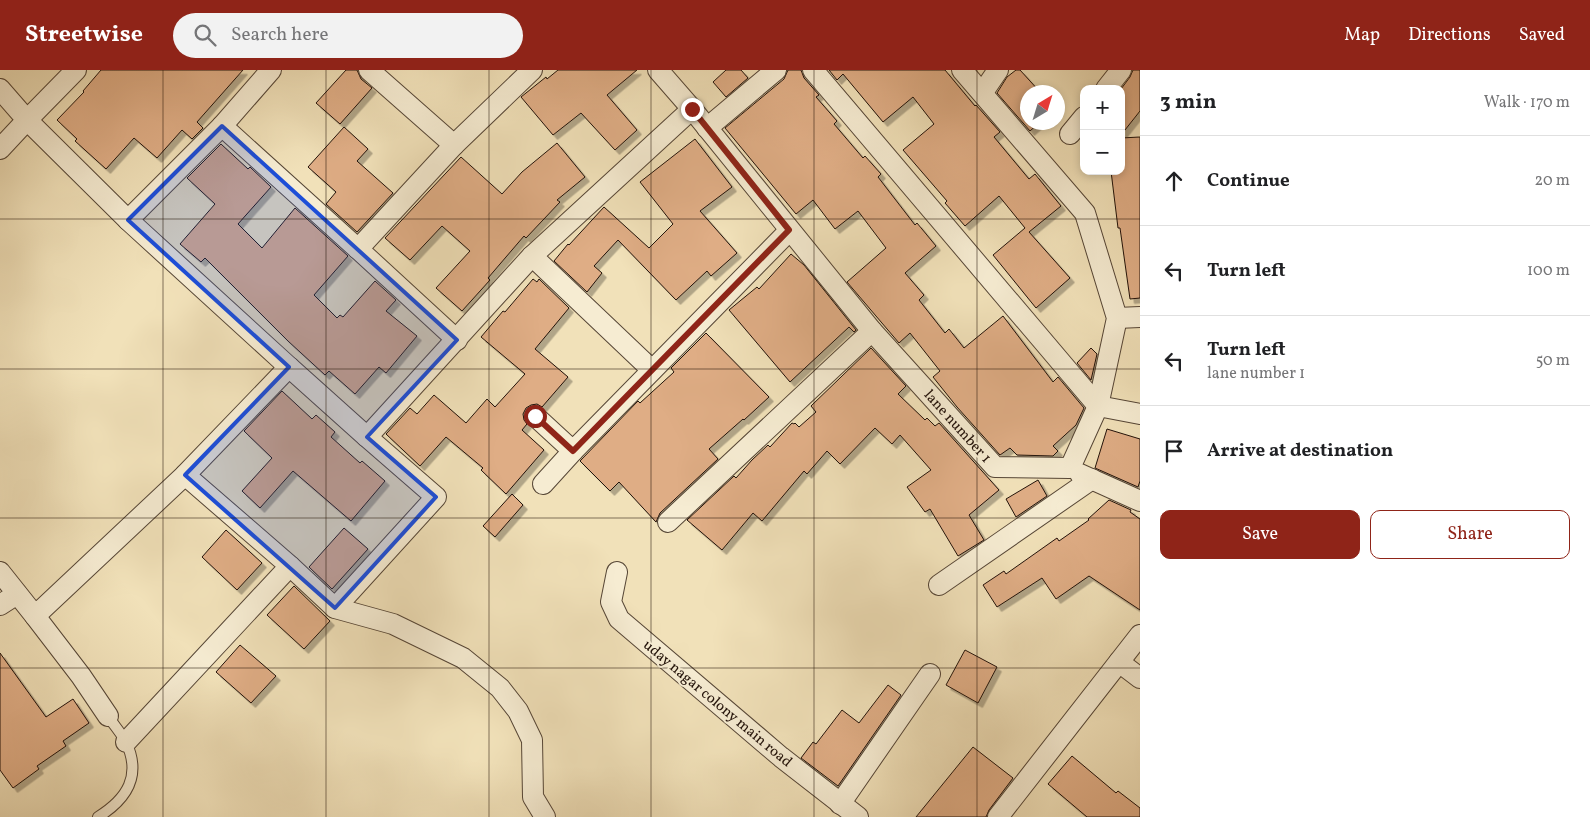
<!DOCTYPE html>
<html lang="en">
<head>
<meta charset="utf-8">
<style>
  :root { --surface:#fff; --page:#f2f2f2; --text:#202124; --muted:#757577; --line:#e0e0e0; --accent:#8f2418 }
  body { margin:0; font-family:Vollkorn,serif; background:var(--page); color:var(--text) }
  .controls { position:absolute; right:15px; top:15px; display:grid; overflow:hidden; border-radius:10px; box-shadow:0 2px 8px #0003 }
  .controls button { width:45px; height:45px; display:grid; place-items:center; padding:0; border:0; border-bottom:1px solid var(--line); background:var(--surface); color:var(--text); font:25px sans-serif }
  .compass { position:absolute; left:1020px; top:15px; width:45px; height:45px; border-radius:50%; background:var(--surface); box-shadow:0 2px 8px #0003; rotate:38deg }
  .stop { position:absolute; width:15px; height:15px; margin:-11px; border:4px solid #8f2418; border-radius:50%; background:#fff }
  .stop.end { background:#8f2418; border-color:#fff; box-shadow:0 1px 5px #0008 }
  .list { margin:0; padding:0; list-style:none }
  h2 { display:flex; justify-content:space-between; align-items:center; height:65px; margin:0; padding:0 20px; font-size:21px }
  h2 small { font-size:16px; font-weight:400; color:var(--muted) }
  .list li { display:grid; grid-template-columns:32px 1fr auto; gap:15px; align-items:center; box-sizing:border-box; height:90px; padding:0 20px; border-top:1px solid var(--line) }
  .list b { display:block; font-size:19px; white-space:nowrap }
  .list p { margin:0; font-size:16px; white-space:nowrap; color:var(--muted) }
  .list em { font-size:16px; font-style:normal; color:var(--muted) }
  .actions { display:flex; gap:10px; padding:15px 20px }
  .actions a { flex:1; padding:11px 0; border:1px solid var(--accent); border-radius:10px; text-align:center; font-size:18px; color:var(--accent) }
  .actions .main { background:var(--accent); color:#fff }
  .icon { flex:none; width:28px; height:28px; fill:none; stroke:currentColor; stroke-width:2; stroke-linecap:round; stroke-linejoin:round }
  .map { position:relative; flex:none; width:1140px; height:747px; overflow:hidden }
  header { display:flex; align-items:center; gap:30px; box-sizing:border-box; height:70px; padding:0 25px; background:var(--accent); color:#fff }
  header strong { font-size:24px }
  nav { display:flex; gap:28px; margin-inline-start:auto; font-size:18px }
  .search { width:350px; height:45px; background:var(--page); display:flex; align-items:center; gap:12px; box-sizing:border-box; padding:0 18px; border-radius:28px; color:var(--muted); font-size:19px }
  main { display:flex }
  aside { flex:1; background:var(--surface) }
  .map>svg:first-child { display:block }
</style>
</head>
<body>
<header>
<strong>Streetwise</strong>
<div class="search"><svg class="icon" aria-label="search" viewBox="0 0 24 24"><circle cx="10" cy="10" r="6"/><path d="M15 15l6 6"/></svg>Search here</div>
<nav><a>Map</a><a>Directions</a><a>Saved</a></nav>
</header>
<main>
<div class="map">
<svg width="1140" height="747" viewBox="0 0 1140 747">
  <defs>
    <filter id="shadow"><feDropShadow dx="4.5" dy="4.5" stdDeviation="0" flood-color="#0004"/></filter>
  </defs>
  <rect width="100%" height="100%" fill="#f1e1b9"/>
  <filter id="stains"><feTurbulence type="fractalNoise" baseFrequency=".004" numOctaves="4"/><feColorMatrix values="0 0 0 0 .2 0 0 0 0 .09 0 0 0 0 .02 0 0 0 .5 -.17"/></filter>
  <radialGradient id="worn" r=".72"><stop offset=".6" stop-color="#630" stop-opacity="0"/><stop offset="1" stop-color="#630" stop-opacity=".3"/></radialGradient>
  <g fill="#dfad85" stroke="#22120a" filter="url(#shadow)">
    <path d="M 101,0 L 243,0 L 197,52 L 203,58 L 192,69 L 182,60 L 157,88 L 134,68 L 106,99 L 75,71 L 77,69 L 57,50 L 84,22 L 83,21 Z"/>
    <path d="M 346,0 L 357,0 L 361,9 L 372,18 L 340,54 L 316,33 Z"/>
    <path d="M 558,0 L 637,0 L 607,25 L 637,60 L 615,80 L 581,43 L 553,65 L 521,27 L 546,7 L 547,9 Z"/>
    <path d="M 726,0 L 741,0 L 748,8 L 726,27 L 713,12 Z"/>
    <path d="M 788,0 L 801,0 L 804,8 L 819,25 L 816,27 L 837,51 L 834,54 L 863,88 L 865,86 L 881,104 L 878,107 L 915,155 L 917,153 L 936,176 L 905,203 L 924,225 L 919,230 L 945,263 L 949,259 L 964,278 L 1003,246 L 1053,312 L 1058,307 L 1084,338 L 1076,355 L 1053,376 L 1058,381 L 1053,386 L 1017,385 L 1010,378 L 1000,385 L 957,337 L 933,307 L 940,301 L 910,263 L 899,273 L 847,212 L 886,178 L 858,141 L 835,159 L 813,130 L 796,144 L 725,58 L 784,9 Z"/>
    <path d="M 829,0 L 945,0 L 975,36 L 976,35 L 1000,62 L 994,67 L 1029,109 L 1035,104 L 1061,136 L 1029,162 L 1070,208 L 1036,238 L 993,185 L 1025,158 L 999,126 L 965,156 L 945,133 L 947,131 L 903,80 L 934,54 L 913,27 L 883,52 L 843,4 L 837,10 Z"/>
    <path d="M 1016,0 L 1020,0 L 1040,22 L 1028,22 L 1028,52 L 1040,52 L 1030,61 L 997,23 L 1007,7 Z"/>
    <path d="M 1133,0 L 1140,0 L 1140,41 L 1121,65 L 1121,19 L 1130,7 Z"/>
    <path d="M 344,57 L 368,79 L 357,91 L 393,123 L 357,162 L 326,134 L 336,122 L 308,97 Z"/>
    <path d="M 1140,67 L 1140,228 L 1130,229 L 1120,158 L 1118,158 L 1111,101 L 1121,101 L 1121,68 Z"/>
    <path d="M 695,69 L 732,117 L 700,141 L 737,183 L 711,206 L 707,201 L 676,230 L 618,170 L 594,196 L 602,203 L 587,222 L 554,191 L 568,174 L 569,175 L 604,137 L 649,178 L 673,154 L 640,112 Z"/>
    <path d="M 557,73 L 585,107 L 557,130 L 560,132 L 526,168 L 524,166 L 488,208 L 490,210 L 462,241 L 436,218 L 470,181 L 442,156 L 410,190 L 385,168 L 461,87 L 502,124 L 522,102 Z"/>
    <path d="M 221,74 L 248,99 L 250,97 L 271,117 L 238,154 L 262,178 L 295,138 L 348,186 L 314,225 L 337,248 L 340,245 L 343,247 L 375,211 L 396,230 L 386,241 L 417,266 L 386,303 L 379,297 L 355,324 L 329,301 L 325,305 L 288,271 L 205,188 L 201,192 L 180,174 L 215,134 L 187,108 Z"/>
    <path d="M 791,184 L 804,195 L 856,260 L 854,262 L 849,257 L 790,312 L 729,240 L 757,217 L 759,219 Z"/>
    <path d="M 533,209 L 537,212 L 539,209 L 569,238 L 535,279 L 568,307 L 542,337 L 537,334 L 531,335 L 526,338 L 523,344 L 524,350 L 527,354 L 522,360 L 544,380 L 506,424 L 481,400 L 483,398 L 446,367 L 420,396 L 386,364 L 410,338 L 417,344 L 434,325 L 466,353 L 487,329 L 495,337 L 525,304 L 481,267 L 503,241 L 505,242 Z"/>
    <path d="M 706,263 L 769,327 L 744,350 L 743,349 L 709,379 L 718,389 L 660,443 L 656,452 L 619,412 L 610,421 L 580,391 L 638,331 L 640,333 L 674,302 L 671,298 Z"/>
    <path d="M 871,278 L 906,316 L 898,324 L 925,350 L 927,348 L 935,356 L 939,353 L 999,420 L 969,445 L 984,470 L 958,486 L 930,439 L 925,442 L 907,417 L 931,400 L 900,365 L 892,374 L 875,358 L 840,394 L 827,381 L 807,404 L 804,401 L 762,451 L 753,443 L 722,480 L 687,450 L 734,406 L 736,408 L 752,390 L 768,375 L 770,377 L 792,353 L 794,354 L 795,353 L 799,357 L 816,342 L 811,336 Z"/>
    <path d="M 1091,278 L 1097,284 L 1091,310 L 1077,293 Z"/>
    <path d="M 282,321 L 312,349 L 316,345 L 335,362 L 331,367 L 360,393 L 362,391 L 385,411 L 351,451 L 293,401 L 260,438 L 242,421 L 272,388 L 244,361 Z"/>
    <path d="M 1107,359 L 1140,369 L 1140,411 L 1138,417 L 1095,398 Z"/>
    <path d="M 1038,410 L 1047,426 L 1016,447 L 1006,429 Z"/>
    <path d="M 512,424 L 523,435 L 495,467 L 483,456 Z"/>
    <path d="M 1109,430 L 1131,440 L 1130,442 L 1140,449 L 1140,540 L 1089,506 L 1056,529 L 1042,508 L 997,537 L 983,515 L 1004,501 L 1006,504 L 1057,468 L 1059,471 L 1089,450 L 1088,449 Z"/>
    <path d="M 344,458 L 368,479 L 332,519 L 309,497 Z"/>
    <path d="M 226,460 L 262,493 L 237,520 L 202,487 Z"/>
    <path d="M 294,516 L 330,551 L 304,579 L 267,545 Z"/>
    <path d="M 240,575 L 276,606 L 251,633 L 216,602 Z"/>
    <path d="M 965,580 L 997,597 L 978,633 L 946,615 Z"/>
    <path d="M 0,583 L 46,647 L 73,629 L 89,653 L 63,671 L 66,676 L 37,696 L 39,699 L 13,718 L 0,700 Z"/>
    <path d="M 888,615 L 901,625 L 838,716 L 801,688 L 813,672 L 816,674 L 842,640 L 859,653 Z"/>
    <path d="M 973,677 L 1013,708 L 989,740 L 986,747 L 916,747 Z"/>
    <path d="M 1072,686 L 1116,723 L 1118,721 L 1140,738 L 1140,747 L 1087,747 L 1048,714 Z"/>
  </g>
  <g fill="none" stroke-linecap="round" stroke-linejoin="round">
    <defs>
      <path id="service" d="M 98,747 C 127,729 142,706 126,672 C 121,663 113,654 108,646"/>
      <g id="minor">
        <path d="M 76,0 L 27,50 L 128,150 L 222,56 L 271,0"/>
        <path d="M 369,0 L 454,75 L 532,0"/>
        <path d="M 658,0 L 692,39 L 872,261 L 995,397 L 1070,398 L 1098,336 L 1117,248 L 1085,143 L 962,0"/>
        <path d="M 813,0 L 1098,336 L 1140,344"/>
        <path d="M 0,19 L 27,50 L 0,79"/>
        <path d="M 1106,19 L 1121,0"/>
        <path d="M 983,22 L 998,0"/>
        <path d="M 222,56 L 358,179 L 454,75"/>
        <path d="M 707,58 L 776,0"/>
        <path d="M 1070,64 L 1084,47"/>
        <path d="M 358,179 L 457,270"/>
        <path d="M 532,186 L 652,300"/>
        <path d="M 1117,248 L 1140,247"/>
        <path d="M 289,297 L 367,367 L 532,186 L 692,39"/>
        <path d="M 535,346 L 573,381 L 789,161"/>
        <path d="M 1080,404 L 1140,431"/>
        <path d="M 543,414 L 573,381"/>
        <path d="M 668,452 L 872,261"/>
        <path d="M 290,496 L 335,538 L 436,427 L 367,367"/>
        <path d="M 0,502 L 35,546 L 185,405 L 289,297 L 128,150"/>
        <path d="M 617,502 L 611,532 L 619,549 L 781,687 L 858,747"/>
        <path d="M 939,515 L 1092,409"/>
        <path d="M 0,535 L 17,524"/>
        <path d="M 335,538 L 393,554 L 463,588 L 500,618 L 518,641 L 532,670 L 533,727 L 545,747"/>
        <path d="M 35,546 L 81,606 L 108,646"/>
        <path d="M 1119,592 L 1140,608"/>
        <path d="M 126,672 L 290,496 L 185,405"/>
        <path d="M 840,734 L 930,604"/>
        <path d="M 998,747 L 1140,565"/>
      </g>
    </defs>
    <use href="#service" stroke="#564636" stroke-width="12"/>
    <use href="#minor" stroke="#564636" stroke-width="22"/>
    <use href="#service" stroke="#f6ecd2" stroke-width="10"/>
    <use href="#minor" stroke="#f6ecd2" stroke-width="20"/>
  </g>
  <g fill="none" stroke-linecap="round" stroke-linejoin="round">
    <path stroke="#8f2418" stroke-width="6" d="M 535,346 L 573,381 L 789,160 L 692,39"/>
  </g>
  <path fill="#1d4ed8" fill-opacity="0.2" stroke="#1d4ed8" stroke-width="4" stroke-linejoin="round" d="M 222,56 L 457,270 L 367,367 L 436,427 L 335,538 L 185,405 L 289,297 L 128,150 Z"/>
  <path fill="none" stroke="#22120a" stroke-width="1" stroke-opacity="0.55" d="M 163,0 L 163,747M 326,0 L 326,747M 489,0 L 489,747M 651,0 L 651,747M 814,0 L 814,747M 977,0 L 977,747M 0,149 L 1140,149M 0,299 L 1140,299M 0,448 L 1140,448M 0,598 L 1140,598"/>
  <g text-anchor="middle" stroke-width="4" stroke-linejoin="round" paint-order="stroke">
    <g font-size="15" fill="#22120a" stroke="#f6ecd2">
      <text transform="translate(958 356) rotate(48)" y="5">lane number 1</text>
      <text transform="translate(718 633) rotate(40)" y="5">uday nagar colony main road</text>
    </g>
  </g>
  <rect width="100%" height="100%" filter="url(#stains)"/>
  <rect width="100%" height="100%" fill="url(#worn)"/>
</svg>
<div class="controls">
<button>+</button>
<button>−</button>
</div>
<svg class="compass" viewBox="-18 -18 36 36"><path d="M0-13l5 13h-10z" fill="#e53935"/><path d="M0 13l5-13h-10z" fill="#757577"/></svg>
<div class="stop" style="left:535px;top:346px"></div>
<div class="stop end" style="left:692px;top:39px"></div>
</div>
<aside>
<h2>3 min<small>Walk · 170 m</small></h2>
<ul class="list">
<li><svg class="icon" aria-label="ahead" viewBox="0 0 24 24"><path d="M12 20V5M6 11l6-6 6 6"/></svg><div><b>Continue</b></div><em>20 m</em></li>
<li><svg class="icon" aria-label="left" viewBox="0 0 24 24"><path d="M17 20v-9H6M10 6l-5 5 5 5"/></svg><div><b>Turn left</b></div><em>100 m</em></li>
<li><svg class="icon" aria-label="left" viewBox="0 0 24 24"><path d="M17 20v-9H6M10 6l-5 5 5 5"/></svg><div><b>Turn left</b><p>lane number 1</p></div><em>50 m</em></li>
<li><svg class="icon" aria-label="arrive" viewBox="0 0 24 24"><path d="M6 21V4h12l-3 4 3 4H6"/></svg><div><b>Arrive at destination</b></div></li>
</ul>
<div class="actions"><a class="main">Save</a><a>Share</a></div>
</aside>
</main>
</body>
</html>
